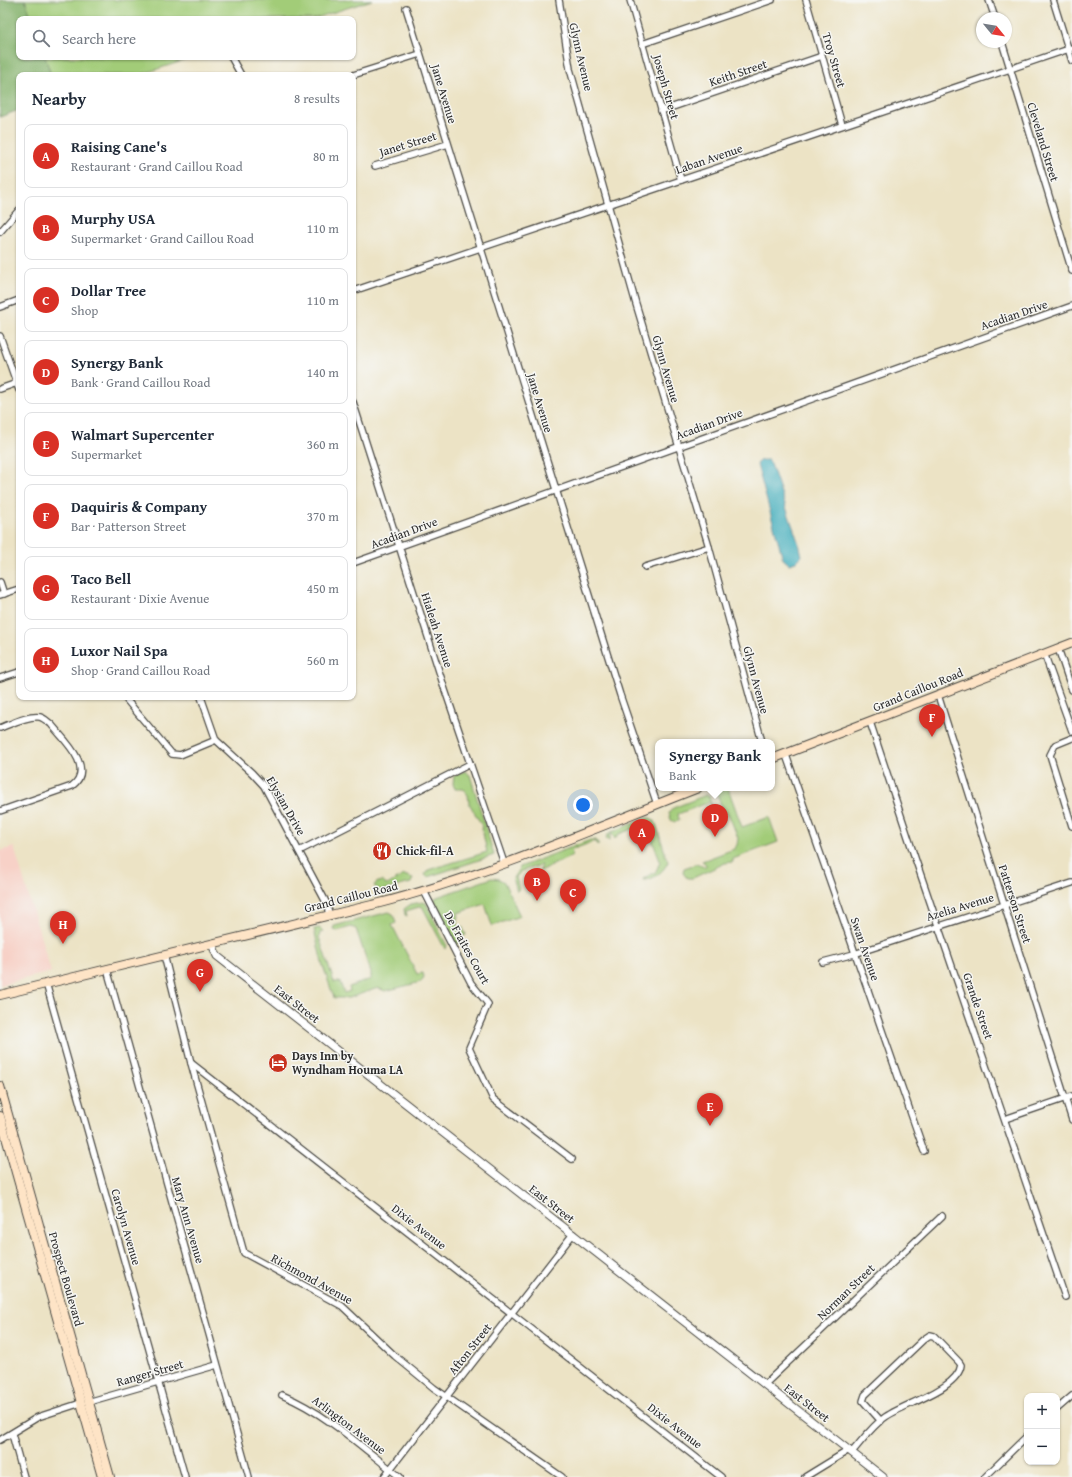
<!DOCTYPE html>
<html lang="en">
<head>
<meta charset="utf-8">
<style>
  :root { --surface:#fff; --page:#f6f6f7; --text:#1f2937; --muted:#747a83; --line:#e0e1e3; --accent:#d93025 }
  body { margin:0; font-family:"Gentium Book Plus",serif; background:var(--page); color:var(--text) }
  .controls { position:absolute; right:12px; bottom:12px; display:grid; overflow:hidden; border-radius:8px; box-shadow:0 1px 3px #0004 }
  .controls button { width:36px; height:36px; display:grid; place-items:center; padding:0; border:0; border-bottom:1px solid var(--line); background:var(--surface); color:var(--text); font:20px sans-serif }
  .compass { position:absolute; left:976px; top:12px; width:36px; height:36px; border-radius:50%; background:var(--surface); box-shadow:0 1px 3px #0004; rotate:120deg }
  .you { position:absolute; left:583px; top:805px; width:14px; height:14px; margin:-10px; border:3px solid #fff; border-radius:50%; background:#1a73e8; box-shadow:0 0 0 6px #1a73e833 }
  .badge { display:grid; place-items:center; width:26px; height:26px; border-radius:50%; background:var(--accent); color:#fff; font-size:13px; font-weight:700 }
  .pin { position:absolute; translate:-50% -33px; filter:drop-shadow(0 1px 2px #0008) }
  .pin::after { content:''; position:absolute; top:21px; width:14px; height:12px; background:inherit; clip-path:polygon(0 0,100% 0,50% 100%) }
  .popup { position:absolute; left:655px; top:739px; width:120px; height:52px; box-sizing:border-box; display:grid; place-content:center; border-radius:8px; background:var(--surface); filter:drop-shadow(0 1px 3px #0005); font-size:13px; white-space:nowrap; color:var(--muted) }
  .popup b { font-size:15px; color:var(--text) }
  .popup::after { content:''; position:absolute; left:50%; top:100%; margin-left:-8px; border:8px solid transparent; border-top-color:var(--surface) }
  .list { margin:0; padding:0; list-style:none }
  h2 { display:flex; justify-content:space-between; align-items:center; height:52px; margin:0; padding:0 16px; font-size:17px }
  h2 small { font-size:13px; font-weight:400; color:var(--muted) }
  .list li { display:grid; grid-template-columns:26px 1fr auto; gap:12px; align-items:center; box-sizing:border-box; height:64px; margin:0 8px 8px; padding:0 8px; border:1px solid var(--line); border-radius:8px }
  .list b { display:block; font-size:15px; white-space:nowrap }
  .list p { margin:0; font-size:13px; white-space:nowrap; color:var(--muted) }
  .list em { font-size:13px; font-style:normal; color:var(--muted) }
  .icon { flex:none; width:22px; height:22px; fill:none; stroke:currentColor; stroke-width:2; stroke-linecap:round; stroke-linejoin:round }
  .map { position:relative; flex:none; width:1072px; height:1477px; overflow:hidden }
  .search { position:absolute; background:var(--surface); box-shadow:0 1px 3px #0004; left:16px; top:16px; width:340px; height:44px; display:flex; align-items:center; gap:10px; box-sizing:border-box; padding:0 14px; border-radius:8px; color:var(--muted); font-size:15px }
  .panel { position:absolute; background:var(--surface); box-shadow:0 1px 3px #0004; left:16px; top:72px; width:340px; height:628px; border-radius:8px }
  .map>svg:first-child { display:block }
</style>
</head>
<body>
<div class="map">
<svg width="1072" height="1477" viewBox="0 0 1072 1477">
  <rect width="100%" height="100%" fill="#f6f6f2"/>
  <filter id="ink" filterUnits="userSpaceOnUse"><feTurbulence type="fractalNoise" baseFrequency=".025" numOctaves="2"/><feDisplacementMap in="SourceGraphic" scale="8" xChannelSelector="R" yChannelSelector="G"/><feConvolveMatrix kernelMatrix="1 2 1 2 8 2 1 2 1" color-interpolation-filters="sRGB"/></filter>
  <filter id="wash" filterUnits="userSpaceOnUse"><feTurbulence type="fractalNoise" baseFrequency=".012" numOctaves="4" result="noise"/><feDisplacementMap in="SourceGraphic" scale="16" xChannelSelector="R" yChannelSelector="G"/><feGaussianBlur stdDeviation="0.9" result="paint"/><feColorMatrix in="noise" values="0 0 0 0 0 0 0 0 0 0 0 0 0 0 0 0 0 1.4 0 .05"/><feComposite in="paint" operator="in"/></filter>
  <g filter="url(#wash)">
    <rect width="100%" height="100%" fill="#ece3c5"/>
    <path fill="#f7d1c7" d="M 14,847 L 51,972 L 0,985 L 0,851 Z"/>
    <g fill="#a2cc78" stroke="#667c52">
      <path d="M 25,0 L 372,0 L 313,19 L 32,19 Z"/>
      <path d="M 45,57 L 195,57 L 139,75 L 51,75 Z"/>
      <path d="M 465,771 L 470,775 L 494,855 L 428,877 L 425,875 L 428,870 L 487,852 L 481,824 L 469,803 L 468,795 L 463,789 L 455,789 L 453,784 L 454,776 Z"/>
      <path d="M 724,788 L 728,788 L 742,827 L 769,817 L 778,842 L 733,859 L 733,862 L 725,863 L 693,878 L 687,878 L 683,873 L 684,868 L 696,864 L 705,867 L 706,864 L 702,861 L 734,849 L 737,845 L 738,838 L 729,815 L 723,810 L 717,794 L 717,791 Z"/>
      <path d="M 706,795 L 709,796 L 712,807 L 710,802 L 678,814 L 679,820 L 675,822 L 671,820 L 669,813 L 673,808 Z"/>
      <path d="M 647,818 L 651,818 L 655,821 L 668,862 C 665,870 653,881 643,880 L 644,878 L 656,872 L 660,861 L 648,829 L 640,826 L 619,834 L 615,839 L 612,834 L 610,835 L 610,841 L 606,838 L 609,833 Z"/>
      <path d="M 590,840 L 596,840 L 599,845 L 597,845 L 595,841 L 571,850 L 572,856 L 540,871 L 541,865 L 521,871 L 516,877 L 519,889 L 517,891 L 513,878 L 520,867 Z"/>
      <path d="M 404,875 L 413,878 L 411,883 L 380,891 L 374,886 L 376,883 L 381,881 L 387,885 Z"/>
      <path d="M 492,878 L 499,879 L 504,882 L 520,916 L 492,926 L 485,904 L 458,913 L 459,917 L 457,918 L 459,927 L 462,926 L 466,935 L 458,938 L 459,943 L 456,944 L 434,900 L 437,897 Z"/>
      <path d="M 423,902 L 426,903 L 445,942 L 447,946 L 445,949 L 422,906 L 406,911 L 407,916 L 405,915 L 404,909 L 411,904 Z"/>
      <path d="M 389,912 L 393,914 L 396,923 L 392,925 L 417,974 L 423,973 L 424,977 L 421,982 L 385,991 L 378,988 L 349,998 L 334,998 L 322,963 L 314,929 L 319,928 L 323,931 L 320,933 L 319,937 L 334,982 L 340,982 L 344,993 L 350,991 L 349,987 L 371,979 L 371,973 L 356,929 L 351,927 L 337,931 L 333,929 L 334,926 Z"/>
    </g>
    <path fill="#81b068" stroke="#566e4a" d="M 0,0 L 25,0 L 32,19 L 19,19 L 19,57 L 45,57 L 51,75 L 19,75 L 19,110 L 0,117 Z"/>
    <path fill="#3baaba" stroke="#336a72" d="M 763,460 L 768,460 L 771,464 L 800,547 L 802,556 L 796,562 L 789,564 L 783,559 L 757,465 L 759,461 Z"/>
  </g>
  <g filter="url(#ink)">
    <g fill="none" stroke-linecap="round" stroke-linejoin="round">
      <defs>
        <g id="minor">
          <path d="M 559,0 L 570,69 L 636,304 L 709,547 L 762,742"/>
          <path d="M 630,0 L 681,180"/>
          <path d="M 806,0 L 842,125"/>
          <path d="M 989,0 L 995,18"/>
          <path d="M 1053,0 L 1072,61"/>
          <path d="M 406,8 L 620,695 L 657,804"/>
          <path d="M 1002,42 L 1072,271"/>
          <path d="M 642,44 L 772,0"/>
          <path d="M 231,57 L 241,75"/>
          <path d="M 353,75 L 420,54"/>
          <path d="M 661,111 L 822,56"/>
          <path d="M 375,166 L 448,144"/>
          <path d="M 0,232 L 19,210"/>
          <path d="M 353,291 L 1072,48"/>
          <path d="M 0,307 L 19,300"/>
          <path d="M 0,336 L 19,390"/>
          <path d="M 0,389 L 17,383"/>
          <path d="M 353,402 L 445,690 L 504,863"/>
          <path d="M 353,563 L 1072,306"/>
          <path d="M 645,567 L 709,547"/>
          <path d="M 0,582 L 4,594"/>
          <path d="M 0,595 L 19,589"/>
          <path d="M 1058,648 L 1072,690"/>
          <path d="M 1044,653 L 1072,731"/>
          <path d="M 0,678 L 19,672"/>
          <path d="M 938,695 L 1072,1120"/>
          <path d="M 124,697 L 172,754 L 180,755 L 216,740"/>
          <path d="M 201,697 L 216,740 L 252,773 L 264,786 L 327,904 L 329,916"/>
          <path d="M 870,722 L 916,861 L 1065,1297"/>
          <path d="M 0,728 C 11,724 28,715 40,717 C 44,718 48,722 51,724 C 63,739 96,768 72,786 L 0,811"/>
          <path d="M 1072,738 L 1055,745 L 1050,755 L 1072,826"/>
          <path d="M 786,755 L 924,1151"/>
          <path d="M 299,851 L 470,764"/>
          <path d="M 424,891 L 471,983 L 488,1004 L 469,1048 L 493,1099 L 572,1159"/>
          <path d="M 164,955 L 191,1063 L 721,1477"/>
          <path d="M 823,962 L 854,954 L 1072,883"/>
          <path d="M 107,969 L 249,1477"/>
          <path d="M 46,983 L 185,1477"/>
          <path d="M 191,1063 L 244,1253 L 342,1306 L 395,1356 L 434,1388 L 562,1477"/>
          <path d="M 1005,1119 L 1072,1096"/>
          <path d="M 765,1384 L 942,1216"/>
          <path d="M 282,1395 C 326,1413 363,1448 400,1477"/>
          <path d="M 88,1402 L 217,1365"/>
          <path d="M 1057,1409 L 1072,1396"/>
          <path d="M 12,1434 L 24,1477"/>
          <path d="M 0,1440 L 38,1417 L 81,1403"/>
          <path d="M 852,1452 C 862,1441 871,1427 884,1418 C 902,1404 958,1390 961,1365 L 959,1362 L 934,1336 L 930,1335 L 924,1339 L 865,1395 L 863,1401 L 881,1421"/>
          <path d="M 384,1477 L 573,1234"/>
          <path d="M 805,1477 L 849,1450"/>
          <path d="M 985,1477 L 1027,1436"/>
        </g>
        <path id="tertiary" d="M 212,944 L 217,956 L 883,1477"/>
        <g id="secondary">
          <path d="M 772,759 L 1072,643"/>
          <path d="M 0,995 L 376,904 C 486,876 593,829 698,788"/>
          <path d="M 0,1086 L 110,1477"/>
          <path d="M 0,1116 L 102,1477"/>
        </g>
      </defs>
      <use href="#minor" stroke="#484742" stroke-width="8"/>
      <use href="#tertiary" stroke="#484742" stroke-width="9"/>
      <use href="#secondary" stroke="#484742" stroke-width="10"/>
      <use href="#minor" stroke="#fff" stroke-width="5.5"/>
      <use href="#tertiary" stroke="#fff" stroke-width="7"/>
      <use href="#secondary" stroke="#fee4c6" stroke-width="8"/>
    </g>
  </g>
  <defs>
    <symbol id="restaurant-disc" viewBox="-11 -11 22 22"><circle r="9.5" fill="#c8321e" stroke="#f6f6f2"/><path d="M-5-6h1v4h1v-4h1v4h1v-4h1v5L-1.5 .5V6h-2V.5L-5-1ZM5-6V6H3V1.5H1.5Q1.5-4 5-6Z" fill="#fff"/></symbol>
    <symbol id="hotel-disc" viewBox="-11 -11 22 22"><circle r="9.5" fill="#c8321e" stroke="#f6f6f2"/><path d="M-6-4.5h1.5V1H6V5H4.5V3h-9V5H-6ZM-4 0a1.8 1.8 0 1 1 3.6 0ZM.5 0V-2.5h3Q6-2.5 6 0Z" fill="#fff"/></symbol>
  </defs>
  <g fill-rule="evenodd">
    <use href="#restaurant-disc" x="371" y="840" width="22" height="22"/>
    <use href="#hotel-disc" x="267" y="1052" width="22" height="22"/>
  </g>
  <g text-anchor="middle" stroke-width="3" stroke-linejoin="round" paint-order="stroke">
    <g font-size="12" fill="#2b2b2b" stroke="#f6f6f2">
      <text transform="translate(581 57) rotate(77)" y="4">Glynn Avenue</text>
      <text transform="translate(834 60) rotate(74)" y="4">Troy Street</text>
      <text transform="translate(738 73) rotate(-19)" y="4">Keith Street</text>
      <text transform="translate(666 87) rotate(74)" y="4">Joseph Street</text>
      <text transform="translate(444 94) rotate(73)" y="4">Jane Avenue</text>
      <text transform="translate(1043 142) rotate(73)" y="4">Cleveland Street</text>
      <text transform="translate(408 144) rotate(-17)" y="4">Janet Street</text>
      <text transform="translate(709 159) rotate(-19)" y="4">Laban Avenue</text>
      <text transform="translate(1014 315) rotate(-19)" y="4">Acadian Drive</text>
      <text transform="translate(666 369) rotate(74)" y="4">Glynn Avenue</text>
      <text transform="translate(540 403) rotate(73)" y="4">Jane Avenue</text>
      <text transform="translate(709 424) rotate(-20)" y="4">Acadian Drive</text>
      <text transform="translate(404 533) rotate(-20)" y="4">Acadian Drive</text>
      <text transform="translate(437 630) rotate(72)" y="4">Hialeah Avenue</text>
      <text transform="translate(756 680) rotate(75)" y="4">Glynn Avenue</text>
      <text transform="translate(918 690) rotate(-22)" y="4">Grand Caillou Road</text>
      <text transform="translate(286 806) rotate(60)" y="4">Elysian Drive</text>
      <text transform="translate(351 897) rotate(-14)" y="4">Grand Caillou Road</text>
      <text transform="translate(1015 904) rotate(72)" y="4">Patterson Street</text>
      <text transform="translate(960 907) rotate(-17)" y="4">Azelia Avenue</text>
      <text transform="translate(467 948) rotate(61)" y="4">De Fraites Court</text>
      <text transform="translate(865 949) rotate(71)" y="4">Swan Avenue</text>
      <text transform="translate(297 1004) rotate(38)" y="4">East Street</text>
      <text transform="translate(978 1006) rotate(71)" y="4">Grande Street</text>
      <text transform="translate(552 1204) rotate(38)" y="4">East Street</text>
      <text transform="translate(188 1220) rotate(74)" y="4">Mary Ann Avenue</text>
      <text transform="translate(126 1227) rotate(74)" y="4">Carolyn Avenue</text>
      <text transform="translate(419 1227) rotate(38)" y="4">Dixie Avenue</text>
      <text transform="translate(66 1279) rotate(74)" y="4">Prospect Boulevard</text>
      <text transform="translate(312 1279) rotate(29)" y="4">Richmond Avenue</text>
      <text transform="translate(846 1292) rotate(-44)" y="4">Norman Street</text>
      <text transform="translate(470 1349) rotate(-52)" y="4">Afton Street</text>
      <text transform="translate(150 1373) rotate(-16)" y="4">Ranger Street</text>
      <text transform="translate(807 1403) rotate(38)" y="4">East Street</text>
      <text transform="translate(349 1425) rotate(37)" y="4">Arlington Avenue</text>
      <text transform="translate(675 1426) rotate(38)" y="4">Dixie Avenue</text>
    </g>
    <g font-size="12" font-weight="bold" fill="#2b2b2b" stroke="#f6f6f2" text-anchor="start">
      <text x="396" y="855">Chick-fil-A</text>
      <text x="292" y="1060">Days Inn by<tspan x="292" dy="14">Wyndham Houma LA</tspan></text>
    </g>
  </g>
</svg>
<div class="controls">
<button>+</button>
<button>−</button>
</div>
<svg class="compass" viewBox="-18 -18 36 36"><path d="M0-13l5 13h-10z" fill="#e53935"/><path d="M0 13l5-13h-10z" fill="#747a83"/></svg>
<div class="you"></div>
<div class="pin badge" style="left:642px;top:852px">A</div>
<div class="pin badge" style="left:537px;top:901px">B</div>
<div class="pin badge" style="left:573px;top:912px">C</div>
<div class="pin badge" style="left:715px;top:837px">D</div>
<div class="popup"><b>Synergy Bank</b>Bank</div>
<div class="pin badge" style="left:710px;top:1126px">E</div>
<div class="pin badge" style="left:932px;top:737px">F</div>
<div class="pin badge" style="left:200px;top:992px">G</div>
<div class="pin badge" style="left:63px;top:944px">H</div>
<div class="search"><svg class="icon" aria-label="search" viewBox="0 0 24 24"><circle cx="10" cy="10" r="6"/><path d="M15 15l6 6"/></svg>Search here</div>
<section class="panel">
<h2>Nearby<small>8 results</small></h2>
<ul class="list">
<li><span class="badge">A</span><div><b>Raising Cane's</b><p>Restaurant · Grand Caillou Road</p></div><em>80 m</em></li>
<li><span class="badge">B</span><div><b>Murphy USA</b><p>Supermarket · Grand Caillou Road</p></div><em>110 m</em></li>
<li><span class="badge">C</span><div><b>Dollar Tree</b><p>Shop</p></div><em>110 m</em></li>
<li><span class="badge">D</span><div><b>Synergy Bank</b><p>Bank · Grand Caillou Road</p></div><em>140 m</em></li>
<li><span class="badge">E</span><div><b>Walmart Supercenter</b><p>Supermarket</p></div><em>360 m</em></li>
<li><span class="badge">F</span><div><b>Daquiris &amp; Company</b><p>Bar · Patterson Street</p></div><em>370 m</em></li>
<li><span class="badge">G</span><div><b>Taco Bell</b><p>Restaurant · Dixie Avenue</p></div><em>450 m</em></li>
<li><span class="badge">H</span><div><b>Luxor Nail Spa</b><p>Shop · Grand Caillou Road</p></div><em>560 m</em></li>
</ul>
</section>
</div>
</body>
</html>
